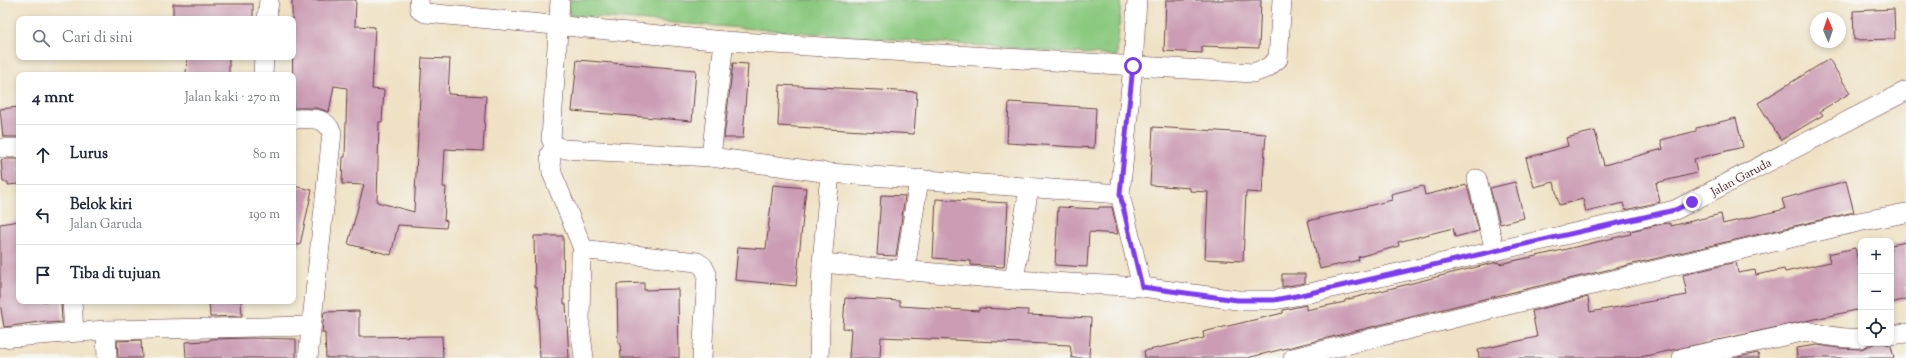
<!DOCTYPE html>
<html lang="id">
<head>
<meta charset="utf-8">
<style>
  :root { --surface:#fff; --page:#f6f6f7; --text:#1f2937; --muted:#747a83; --line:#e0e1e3 }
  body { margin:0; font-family:"Sorts Mill Goudy",serif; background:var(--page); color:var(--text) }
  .controls { position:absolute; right:12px; bottom:12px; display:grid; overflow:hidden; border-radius:8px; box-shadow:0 2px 6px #0003 }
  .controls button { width:36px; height:36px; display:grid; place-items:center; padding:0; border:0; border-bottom:1px solid var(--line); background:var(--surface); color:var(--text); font:20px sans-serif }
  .compass { position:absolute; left:1810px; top:12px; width:36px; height:36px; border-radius:50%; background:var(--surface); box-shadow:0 2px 6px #0003; rotate:358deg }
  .stop { position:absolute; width:12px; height:12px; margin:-9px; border:3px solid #7c3aed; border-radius:50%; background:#fff }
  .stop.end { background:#7c3aed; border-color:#fff; box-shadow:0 1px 4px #0008 }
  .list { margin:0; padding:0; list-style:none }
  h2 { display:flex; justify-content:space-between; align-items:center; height:52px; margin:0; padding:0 16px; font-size:17px }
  h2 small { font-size:13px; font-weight:400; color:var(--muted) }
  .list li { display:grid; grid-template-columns:26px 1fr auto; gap:12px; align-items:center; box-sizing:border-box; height:60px; padding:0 16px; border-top:1px solid var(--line) }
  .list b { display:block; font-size:15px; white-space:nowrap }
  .list p { margin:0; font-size:13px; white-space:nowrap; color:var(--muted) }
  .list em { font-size:13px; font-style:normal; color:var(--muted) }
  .icon { flex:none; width:22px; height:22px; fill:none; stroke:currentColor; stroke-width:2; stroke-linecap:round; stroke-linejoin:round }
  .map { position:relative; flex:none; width:1906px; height:358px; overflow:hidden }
  .search { position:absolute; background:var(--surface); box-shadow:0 2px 6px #0003; left:16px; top:16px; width:280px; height:44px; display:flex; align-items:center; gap:10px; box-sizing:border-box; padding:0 14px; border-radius:8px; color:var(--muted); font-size:15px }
  .panel { position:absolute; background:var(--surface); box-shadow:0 2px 6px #0003; left:16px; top:72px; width:280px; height:232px; border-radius:8px }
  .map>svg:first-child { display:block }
</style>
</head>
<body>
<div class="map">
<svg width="1906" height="358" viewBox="0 0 1906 358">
  <rect width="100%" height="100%" fill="#f6f6f2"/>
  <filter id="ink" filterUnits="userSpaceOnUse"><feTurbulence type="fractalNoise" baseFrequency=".025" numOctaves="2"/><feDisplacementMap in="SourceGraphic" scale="8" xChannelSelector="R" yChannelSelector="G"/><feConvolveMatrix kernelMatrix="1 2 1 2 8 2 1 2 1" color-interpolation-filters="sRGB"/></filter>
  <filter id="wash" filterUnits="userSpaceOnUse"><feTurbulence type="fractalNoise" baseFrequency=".012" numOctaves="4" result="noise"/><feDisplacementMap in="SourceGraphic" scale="16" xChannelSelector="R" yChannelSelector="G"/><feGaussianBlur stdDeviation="0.9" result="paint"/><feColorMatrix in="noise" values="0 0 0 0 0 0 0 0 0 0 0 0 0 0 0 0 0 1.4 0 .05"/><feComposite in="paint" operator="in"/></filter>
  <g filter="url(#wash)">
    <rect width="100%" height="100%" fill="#efe1c3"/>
    <path fill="#8bc980" stroke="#6a7456" d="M 569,0 L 1121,0 L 1117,56 L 568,15 Z"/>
    <g id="blocks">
      <g fill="#cb9cb4">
        <path d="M 292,0 L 356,0 L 355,26 L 375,27 L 372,89 L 384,90 L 382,122 L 379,122 L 377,202 L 414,212 L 422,58 L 450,59 L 448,94 L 486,96 L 483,151 L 445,149 L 443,187 L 446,187 L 444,220 L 447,221 L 446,228 L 398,225 L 391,255 L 348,244 L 364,185 L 342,184 L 343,157 L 345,157 L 347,88 L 334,86 L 329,112 L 317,108 L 293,108 Z"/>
        <path d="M 1166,0 L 1261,0 L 1259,48 L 1202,46 L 1202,53 L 1164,51 Z"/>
        <rect x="173" y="4" width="80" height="15"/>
        <path d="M 1894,9 L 1895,39 L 1854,40 L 1853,11 Z"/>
        <path d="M 187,57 L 229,57 L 229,75 L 186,75 Z"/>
        <path d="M 1829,59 L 1850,93 L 1820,111 L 1823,115 L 1781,140 L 1758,103 Z"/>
        <path d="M 577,60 L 696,70 L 692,121 L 572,111 Z"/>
        <path d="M 733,63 L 748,64 L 743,138 L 724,138 Z"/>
        <path d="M 780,85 L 917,92 L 914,134 L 778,126 Z"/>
        <path d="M 1009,102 L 1096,108 L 1094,148 L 1007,143 Z"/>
        <path d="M 19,107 L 19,137 L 3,137 L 0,109 Z"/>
        <path d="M 1736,118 L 1743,147 L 1694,159 L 1697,173 L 1656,183 L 1660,202 L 1625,210 L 1623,203 L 1586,212 L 1583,199 L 1559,205 L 1554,182 L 1534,187 L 1526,158 L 1568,146 L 1566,138 L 1595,131 L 1604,165 L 1663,149 L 1661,140 L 1696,131 L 1696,128 Z"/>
        <path d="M 1153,127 L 1266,134 L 1262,193 L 1246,192 L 1243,261 L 1205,259 L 1208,192 L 1190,191 L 1190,188 L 1150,185 Z"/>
        <path d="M 5,159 L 19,159 L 19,184 L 8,185 L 8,182 L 3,182 L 1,160 Z"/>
        <path d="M 1846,181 L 1854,212 L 1488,298 L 1247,358 L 1145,358 L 1144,351 L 1204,338 L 1203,332 L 1283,313 L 1283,310 L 1306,305 L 1306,310 L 1345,302 L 1345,300 L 1456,272 L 1498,262 L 1499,264 L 1541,255 L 1631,234 L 1630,231 L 1666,223 L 1671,224 L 1671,226 L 1721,214 L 1723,224 L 1785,209 L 1782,199 Z"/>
        <path d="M 1515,182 L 1524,218 L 1500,224 L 1490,188 Z"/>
        <path d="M 773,185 L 806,188 L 796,286 L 735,280 L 738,247 L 766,249 Z"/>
        <path d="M 1467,185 L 1479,231 L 1455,237 L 1453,228 L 1398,242 L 1399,246 L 1358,257 L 1359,260 L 1320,269 L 1308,221 L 1392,200 L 1391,194 L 1423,186 L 1425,195 Z"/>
        <path d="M 293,186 L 312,190 L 300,245 L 293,244 Z"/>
        <path d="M 881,195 L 905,196 L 896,256 L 877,255 Z"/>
        <path d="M 936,199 L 1008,203 L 1004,267 L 971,265 L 971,261 L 933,258 Z"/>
        <path d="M 1058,207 L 1099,209 L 1099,207 L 1112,207 L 1118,234 L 1089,232 L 1087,267 L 1055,265 Z"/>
        <path d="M 19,221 L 19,301 L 61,301 L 62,322 L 47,323 L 46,321 L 4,327 L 0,303 L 0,224 Z"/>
        <path d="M 534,236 L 563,236 L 564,304 L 566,304 L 569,358 L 540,358 L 537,287 L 535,287 Z"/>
        <path d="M 1906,242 L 1906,299 L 1891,303 L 1891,245 Z"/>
        <path d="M 1855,248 L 1861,274 L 1861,309 L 1636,358 L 1479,358 L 1478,350 L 1537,337 L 1532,311 L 1588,297 L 1590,312 L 1687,295 L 1683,275 L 1736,262 L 1738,273 L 1755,270 L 1756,275 L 1784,269 L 1785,272 L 1830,262 L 1828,254 Z"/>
        <path d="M 1282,274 L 1305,274 L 1305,283 L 1282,287 Z"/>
        <path d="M 644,283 L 644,290 L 678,289 L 679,358 L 621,358 L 620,343 L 618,343 L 617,284 Z"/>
        <path d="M 845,298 L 900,301 L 900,306 L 979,311 L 979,308 L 1028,310 L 1028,315 L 1091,318 L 1089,358 L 1072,358 L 1070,345 L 881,337 L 880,358 L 849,358 L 851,329 L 843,328 Z"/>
        <path d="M 209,301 L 241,301 L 242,316 L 210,317 Z"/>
        <path d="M 359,311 L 359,337 L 442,336 L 443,358 L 326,358 L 325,333 L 322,333 L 324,312 Z"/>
        <path d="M 249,338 L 296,339 L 296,358 L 186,358 L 185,342 L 208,341 L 211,339 Z"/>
        <path d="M 141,340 L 142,358 L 118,358 L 117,341 Z"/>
        <path d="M 1876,343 L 1884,343 L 1891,346 L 1894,358 L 1797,358 L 1796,348 L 1818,345 L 1839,348 L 1861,349 Z"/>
        <path d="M 1758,353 L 1759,358 L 1734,358 Z"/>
      </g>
    </g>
  </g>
  <g filter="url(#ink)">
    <use href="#blocks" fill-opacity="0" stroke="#633c42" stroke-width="1"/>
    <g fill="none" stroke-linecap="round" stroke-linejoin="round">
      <defs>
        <g id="minor">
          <path d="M 419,0 L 420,10 L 426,13 L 724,41 L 1253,73 L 1267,68 L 1278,59 L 1282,0"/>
          <path d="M 560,0 L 551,139 L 555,146 L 563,149 L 711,157 L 830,173 L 1120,194 L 1133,66 L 1137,0"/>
          <path d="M 267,19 L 269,0"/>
          <path d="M 263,75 L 264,57"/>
          <path d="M 293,119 C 310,119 325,115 332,133 L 308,358"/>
          <path d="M 555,146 L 550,154 L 552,173 L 584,251"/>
          <path d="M 0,148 L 19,148"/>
          <path d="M 711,157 L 724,41"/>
          <path d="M 1477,179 L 1495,251"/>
          <path d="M 1120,194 L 1142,287"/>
          <path d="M 822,263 L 1014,280 L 1142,287 L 1237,300 L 1274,300 L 1301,295 L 1675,210 L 1906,91"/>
          <path d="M 905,270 L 919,179"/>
          <path d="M 1014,280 L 1029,187"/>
          <path d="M 72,301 L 74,331"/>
          <path d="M 106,330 L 107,358"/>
          <path d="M 1891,335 L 1906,333"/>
          <path d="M 0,338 L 106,330 L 311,326"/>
          <path d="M 584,358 L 580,327 L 581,255 L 584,251 L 589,250 L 697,262 L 703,266 L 707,274 L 702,358"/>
          <path d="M 819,358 L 822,263 L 830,173"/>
          <path d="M 1293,358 L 1491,309 L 1858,222 L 1906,213"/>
          <path d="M 1682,358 L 1807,331 C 1825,336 1842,339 1861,338"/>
        </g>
      </defs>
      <use href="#minor" stroke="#633c42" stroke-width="20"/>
      <use href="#minor" stroke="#fff" stroke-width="19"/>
    </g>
  </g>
  <g fill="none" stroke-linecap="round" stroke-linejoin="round" filter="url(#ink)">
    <path stroke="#7c3aed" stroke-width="5" d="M 1133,66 L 1120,194 L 1142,287 L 1237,300 L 1274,300 L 1301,295 L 1675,210 L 1692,202"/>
  </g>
  <g text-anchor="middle" stroke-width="3.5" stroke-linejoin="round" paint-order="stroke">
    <g font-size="12" fill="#4a1f2b" stroke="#f6f6f2">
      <text transform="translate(1741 177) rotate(-28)" y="4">Jalan Garuda</text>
    </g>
  </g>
</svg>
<div class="controls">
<button>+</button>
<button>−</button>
<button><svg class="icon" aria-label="locate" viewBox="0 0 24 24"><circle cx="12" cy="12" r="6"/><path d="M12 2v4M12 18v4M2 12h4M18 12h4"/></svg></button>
</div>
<svg class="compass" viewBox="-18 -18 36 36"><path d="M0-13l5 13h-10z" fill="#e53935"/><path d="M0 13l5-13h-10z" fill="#747a83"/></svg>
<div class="stop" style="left:1133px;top:66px"></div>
<div class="stop end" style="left:1692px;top:202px"></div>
<div class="search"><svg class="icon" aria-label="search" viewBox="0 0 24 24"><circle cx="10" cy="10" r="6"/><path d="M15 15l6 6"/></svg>Cari di sini</div>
<section class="panel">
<h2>4 mnt<small>Jalan kaki · 270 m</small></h2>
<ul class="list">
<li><svg class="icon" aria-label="ahead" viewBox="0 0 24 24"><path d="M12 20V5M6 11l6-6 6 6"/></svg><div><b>Lurus</b></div><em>80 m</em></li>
<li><svg class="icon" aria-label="left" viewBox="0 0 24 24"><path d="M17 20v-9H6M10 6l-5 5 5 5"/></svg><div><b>Belok kiri</b><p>Jalan Garuda</p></div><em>190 m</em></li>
<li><svg class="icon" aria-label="arrive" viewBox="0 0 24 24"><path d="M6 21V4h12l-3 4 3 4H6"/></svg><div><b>Tiba di tujuan</b></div></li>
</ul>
</section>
</div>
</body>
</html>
